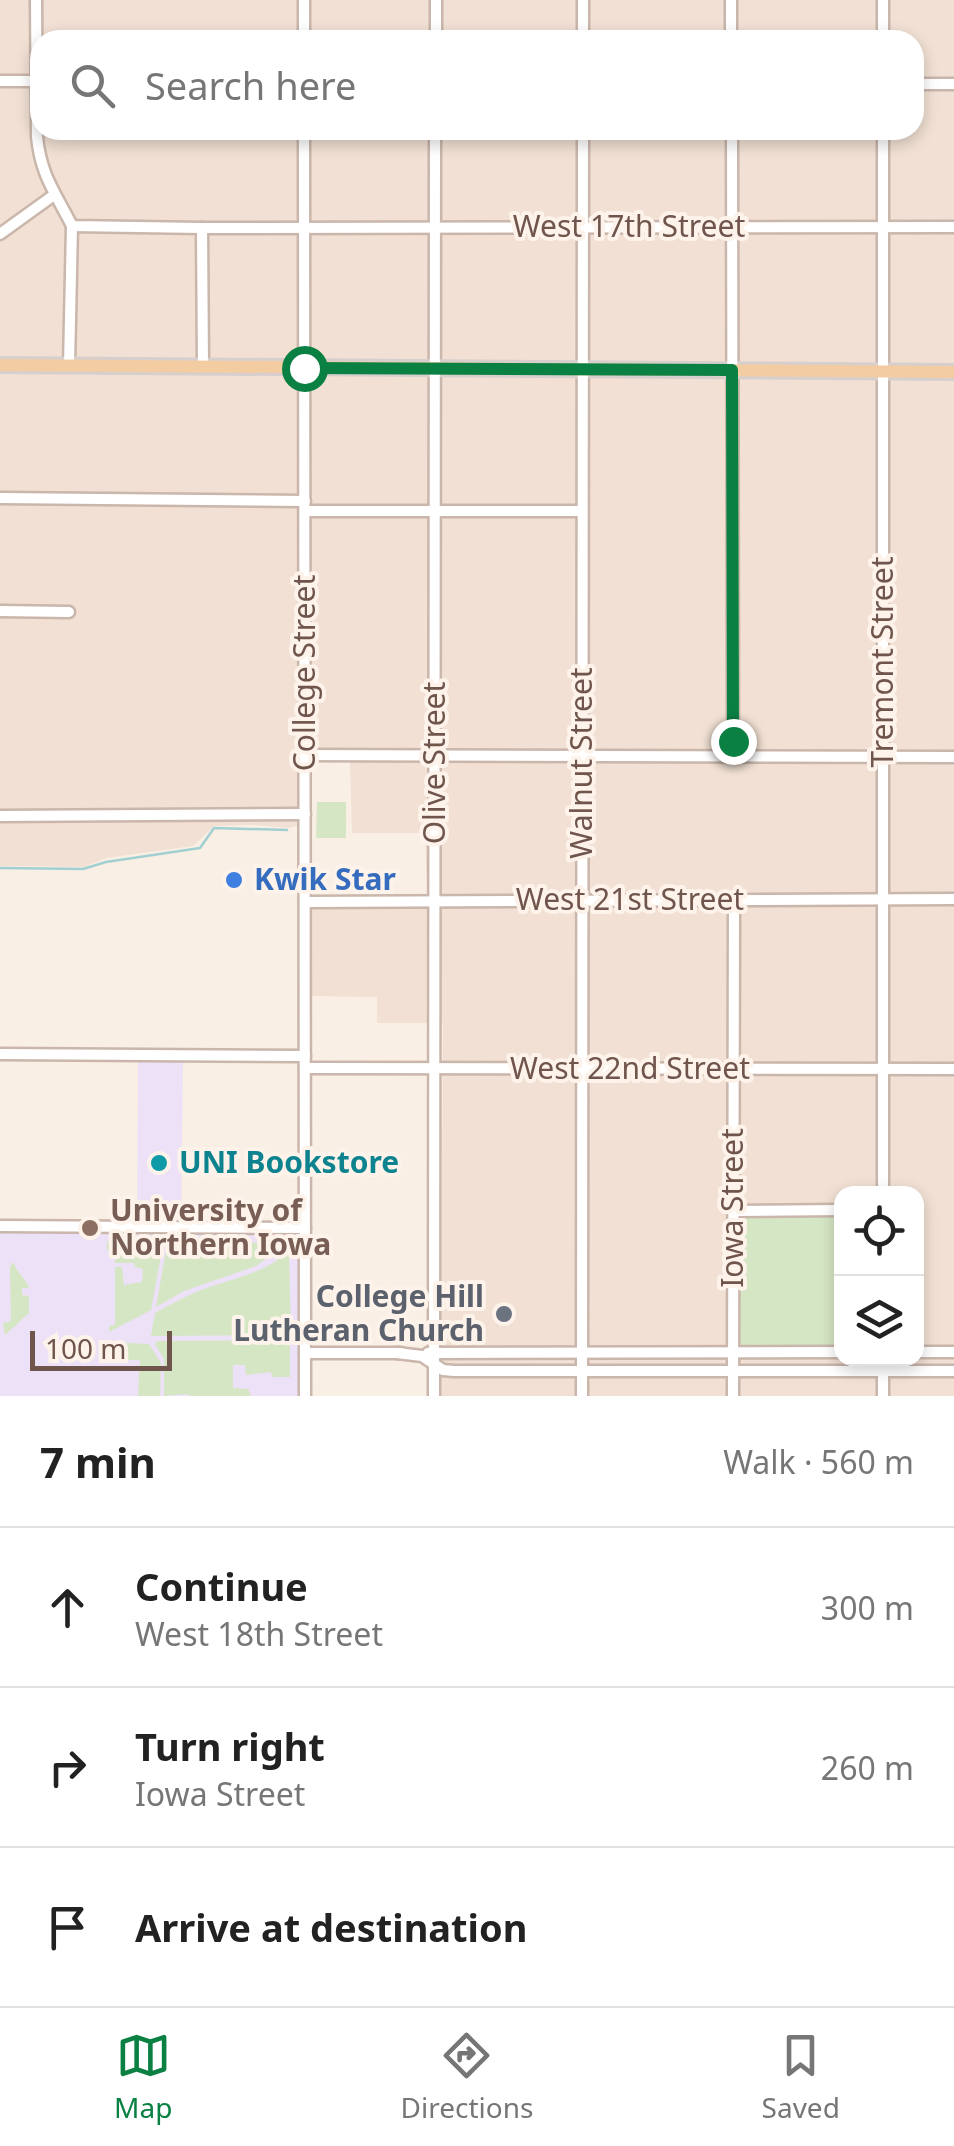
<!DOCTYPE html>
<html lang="en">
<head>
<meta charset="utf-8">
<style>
  :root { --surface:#fff; --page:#f2f2f2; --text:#222; --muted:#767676; --line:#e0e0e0; --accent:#0b8043 }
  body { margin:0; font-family:"Noto Sans",sans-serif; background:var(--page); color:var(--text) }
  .controls { position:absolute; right:30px; bottom:30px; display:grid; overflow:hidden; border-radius:20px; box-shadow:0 5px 15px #0003 }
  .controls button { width:90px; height:90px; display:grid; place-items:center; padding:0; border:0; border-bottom:2px solid var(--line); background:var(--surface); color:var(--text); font:50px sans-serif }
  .scale { position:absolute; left:30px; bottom:25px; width:142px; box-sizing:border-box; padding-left:10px; border:5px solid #70554c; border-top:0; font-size:28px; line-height:35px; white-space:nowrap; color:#70554c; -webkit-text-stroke:8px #fdf3ea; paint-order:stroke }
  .stop { position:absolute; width:30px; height:30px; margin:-22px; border:8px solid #0b8043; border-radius:50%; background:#fff }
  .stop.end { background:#0b8043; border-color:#fff; box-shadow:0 2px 10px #0008 }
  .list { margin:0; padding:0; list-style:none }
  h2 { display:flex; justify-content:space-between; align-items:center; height:130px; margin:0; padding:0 40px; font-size:42px }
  h2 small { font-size:32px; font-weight:400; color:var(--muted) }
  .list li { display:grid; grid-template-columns:65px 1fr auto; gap:30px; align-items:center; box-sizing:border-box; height:160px; padding:0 40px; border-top:2px solid var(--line) }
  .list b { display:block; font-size:38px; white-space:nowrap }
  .list p { margin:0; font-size:32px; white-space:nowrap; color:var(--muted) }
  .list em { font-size:32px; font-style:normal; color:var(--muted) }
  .icon { flex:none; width:55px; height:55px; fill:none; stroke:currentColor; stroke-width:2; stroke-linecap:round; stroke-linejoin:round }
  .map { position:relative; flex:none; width:954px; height:1396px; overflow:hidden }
  .search { position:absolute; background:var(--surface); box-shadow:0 5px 15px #0003; left:30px; right:30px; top:30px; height:110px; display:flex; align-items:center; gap:25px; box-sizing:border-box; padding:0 35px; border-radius:30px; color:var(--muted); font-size:38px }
  .sheet { height:610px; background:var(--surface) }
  nav { display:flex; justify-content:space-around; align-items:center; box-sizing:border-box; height:140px; border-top:2px solid var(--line); background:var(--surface); font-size:28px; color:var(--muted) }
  nav a { display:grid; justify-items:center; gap:5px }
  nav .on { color:var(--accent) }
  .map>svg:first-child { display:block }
</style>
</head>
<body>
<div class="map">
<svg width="954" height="1396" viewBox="0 0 954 1396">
  <rect width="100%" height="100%" fill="#faefe4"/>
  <path fill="#f1e0d3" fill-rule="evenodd" d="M 0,0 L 954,0 L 954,1396 L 441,1396 L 443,1023 L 377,1023 L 377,997 L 310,996 L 309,896 L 427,895 L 425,833 L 352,833 L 350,762 L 311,762 L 311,822 L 289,828 L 253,825 L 214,826 L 193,846 L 106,858 L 84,867 L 0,866 ZM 40,40 L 914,40 L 914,130 L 40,130 ZM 842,1194 L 916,1194 L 916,1358 L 842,1358 Z"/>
  <path fill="#ece1f6" d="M 183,1061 L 181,1231 L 302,1231 L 304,1396 L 0,1396 L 0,1223 L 137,1225 L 138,1062 Z"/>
  <g fill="#d5e6c4">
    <path d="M 317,802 L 346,802 L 346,838 L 316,838 Z"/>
    <path d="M 841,1210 L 841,1352 L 733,1352 L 733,1211 Z"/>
    <path d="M 107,1241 L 119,1245 L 162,1243 L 163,1245 L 151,1310 L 109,1332 L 109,1326 L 115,1325 L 115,1267 L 122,1267 L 124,1285 L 142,1282 L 143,1269 L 135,1267 L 134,1263 L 115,1263 L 115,1250 L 107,1250 Z"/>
    <path d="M 184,1242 L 276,1243 L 276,1252 L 256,1266 L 184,1291 L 156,1307 L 167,1245 L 170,1243 Z"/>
    <path d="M 289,1251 L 291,1333 L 289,1335 L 151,1336 L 155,1313 C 169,1305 184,1297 199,1291 C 230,1279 264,1274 289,1251 Z"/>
    <path d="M 12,1263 L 14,1263 C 17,1273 26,1279 29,1288 L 22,1288 L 22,1295 L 29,1296 L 29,1313 L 5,1335 L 3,1323 L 11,1321 L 10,1268 Z"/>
    <path d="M 285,1340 L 290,1343 L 290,1377 L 272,1377 L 271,1372 L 246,1375 L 245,1365 L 233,1365 L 233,1388 L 248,1389 L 251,1396 L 193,1396 L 186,1394 L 164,1396 L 164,1359 L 155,1344 L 157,1341 Z"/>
    <path d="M 107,1342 L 149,1344 L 161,1363 L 160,1396 L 138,1396 L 140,1360 L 126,1360 L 125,1353 L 109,1352 Z"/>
  </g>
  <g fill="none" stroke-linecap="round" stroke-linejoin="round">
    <path stroke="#a2d0d2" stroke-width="2.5" d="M 0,868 L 83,869 L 106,862 L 200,848 L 214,828 L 287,830"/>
    <defs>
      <g id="minor">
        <path d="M 36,0 L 37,137 C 41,176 55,192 72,226 L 202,228 L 954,227"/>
        <path d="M 304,0 L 304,40"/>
        <path d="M 731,0 L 731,40"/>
        <path d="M 883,0 L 883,40"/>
        <path d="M 436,40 L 436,0"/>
        <path d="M 583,40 L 583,0"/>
        <path d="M 0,81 L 39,81"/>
        <path d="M 914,84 L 954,84"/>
        <path d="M 304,130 L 305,1396"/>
        <path d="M 732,130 L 733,756"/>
        <path d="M 883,130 L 883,1194"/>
        <path d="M 202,228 L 203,367"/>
        <path d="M 0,234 L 54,195"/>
        <path d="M 69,366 L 72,226"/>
        <path d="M 0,498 L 305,501"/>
        <path d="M 305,511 L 582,511"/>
        <path d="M 0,611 L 69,612"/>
        <path d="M 305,755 L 954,757"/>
        <path d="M 0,816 L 305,814"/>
        <path d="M 305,902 L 954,899"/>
        <path d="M 0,1054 L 305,1056"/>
        <path d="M 305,1068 L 954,1069"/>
        <path d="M 733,1211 L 842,1210"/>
        <path d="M 0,1226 L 305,1228"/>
        <path d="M 916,1352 L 954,1352"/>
        <path d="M 305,1353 L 401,1353"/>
        <path d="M 397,1353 L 422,1356 L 443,1370 L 454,1371 L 954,1371"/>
        <path d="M 428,1353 L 842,1352"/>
        <path d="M 434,1396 L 435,130"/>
        <path d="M 582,1396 L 583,130"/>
        <path d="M 733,1396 L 734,900"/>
        <path d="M 883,1396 L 883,1358"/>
      </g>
      <path id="major" d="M 0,365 L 954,372"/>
    </defs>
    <use href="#minor" stroke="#cab6ab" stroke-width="15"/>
    <use href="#major" stroke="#d7cfcd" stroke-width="18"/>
    <use href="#minor" stroke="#fff" stroke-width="10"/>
    <use href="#major" stroke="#f3cca2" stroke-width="12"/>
  </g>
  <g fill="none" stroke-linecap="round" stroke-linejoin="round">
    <path stroke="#0b8043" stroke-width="12" d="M 304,368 L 732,370 L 733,741"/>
  </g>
  <circle fill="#3f7fe0" stroke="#fdf3ea" stroke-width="4" cx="234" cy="880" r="10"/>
  <circle fill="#0f9aa8" stroke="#fdf3ea" stroke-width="4" cx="159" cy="1163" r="10"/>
  <circle fill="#8d6e63" stroke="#fdf3ea" stroke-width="4" cx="90" cy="1228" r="10"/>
  <circle fill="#6b7280" stroke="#fdf3ea" stroke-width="4" cx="504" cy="1314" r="10"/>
  <g text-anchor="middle" stroke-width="8" stroke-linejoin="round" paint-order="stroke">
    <g font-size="30" fill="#70554c" stroke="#fdf3ea">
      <text x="629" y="237">West 17th Street</text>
      <text transform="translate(883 662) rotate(-90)" y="10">Tremont Street</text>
      <text transform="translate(305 673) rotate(-90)" y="10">College Street</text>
      <text transform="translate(435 763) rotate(-90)" y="10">Olive Street</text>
      <text transform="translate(582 763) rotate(-90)" y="10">Walnut Street</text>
      <text x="630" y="910">West 21st Street</text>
      <text x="630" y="1079">West 22nd Street</text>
      <text transform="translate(733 1208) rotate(-90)" y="10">Iowa Street</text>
    </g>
    <g font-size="30" font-weight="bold" fill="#366cbe" stroke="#fdf3ea" text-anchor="start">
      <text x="254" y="890">Kwik Star</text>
    </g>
    <g font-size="30" font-weight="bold" fill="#0d838f" stroke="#fdf3ea" text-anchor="start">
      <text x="179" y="1173">UNI Bookstore</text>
    </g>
    <g font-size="30" font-weight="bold" fill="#785e54" stroke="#fdf3ea" text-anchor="start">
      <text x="110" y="1221">University of<tspan x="110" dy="34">Northern Iowa</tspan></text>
    </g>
    <g font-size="30" font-weight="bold" fill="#5b616d" stroke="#fdf3ea" text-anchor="end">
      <text x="484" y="1307">College Hill<tspan x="484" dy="34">Lutheran Church</tspan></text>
    </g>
  </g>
</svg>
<div class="controls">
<button><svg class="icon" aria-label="locate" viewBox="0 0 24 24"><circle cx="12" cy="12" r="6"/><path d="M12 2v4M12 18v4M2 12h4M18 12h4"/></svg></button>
<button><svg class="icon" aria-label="layers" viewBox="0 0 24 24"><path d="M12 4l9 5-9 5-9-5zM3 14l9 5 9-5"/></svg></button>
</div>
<div class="scale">100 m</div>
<div class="stop" style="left:304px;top:368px"></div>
<div class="stop end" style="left:733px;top:741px"></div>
<div class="search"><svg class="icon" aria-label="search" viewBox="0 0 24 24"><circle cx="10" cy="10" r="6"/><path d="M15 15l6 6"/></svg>Search here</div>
</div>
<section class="sheet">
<h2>7 min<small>Walk · 560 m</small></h2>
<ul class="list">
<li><svg class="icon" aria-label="ahead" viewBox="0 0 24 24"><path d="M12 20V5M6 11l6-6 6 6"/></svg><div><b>Continue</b><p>West 18th Street</p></div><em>300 m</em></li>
<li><svg class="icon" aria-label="right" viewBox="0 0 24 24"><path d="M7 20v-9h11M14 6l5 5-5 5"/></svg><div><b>Turn right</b><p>Iowa Street</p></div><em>260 m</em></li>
<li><svg class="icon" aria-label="arrive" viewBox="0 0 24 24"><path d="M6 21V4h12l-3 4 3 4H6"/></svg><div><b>Arrive at destination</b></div></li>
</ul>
</section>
<nav>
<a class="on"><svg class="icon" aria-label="map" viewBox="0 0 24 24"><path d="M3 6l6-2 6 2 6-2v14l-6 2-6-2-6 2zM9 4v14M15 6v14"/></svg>Map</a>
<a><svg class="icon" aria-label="directions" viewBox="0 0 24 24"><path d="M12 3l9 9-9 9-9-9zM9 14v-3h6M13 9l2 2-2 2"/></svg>Directions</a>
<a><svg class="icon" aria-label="saved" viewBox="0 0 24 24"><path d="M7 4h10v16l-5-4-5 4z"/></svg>Saved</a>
</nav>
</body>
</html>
